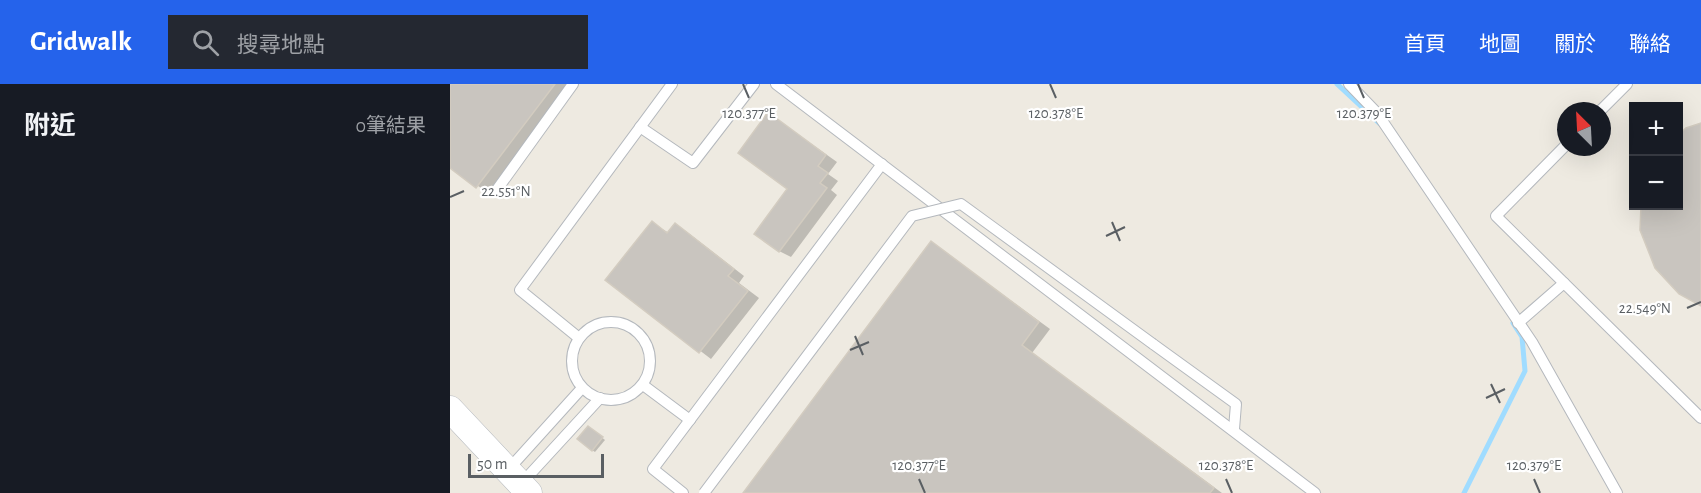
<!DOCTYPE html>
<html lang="zh-TW">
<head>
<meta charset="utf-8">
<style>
  :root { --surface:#171b24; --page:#242831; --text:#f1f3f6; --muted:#9ea1a6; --line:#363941; --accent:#2563eb }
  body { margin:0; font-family:"Alegreya Sans","Noto Sans TC",sans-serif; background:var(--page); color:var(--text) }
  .controls { position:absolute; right:18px; top:18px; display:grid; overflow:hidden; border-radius:0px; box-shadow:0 6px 24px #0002 }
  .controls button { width:54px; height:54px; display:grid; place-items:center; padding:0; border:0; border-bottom:2px solid var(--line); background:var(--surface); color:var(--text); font:30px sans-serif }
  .compass { position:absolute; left:1107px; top:18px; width:54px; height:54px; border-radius:50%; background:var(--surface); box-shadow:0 6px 24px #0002; rotate:336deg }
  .scale { position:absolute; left:18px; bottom:15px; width:136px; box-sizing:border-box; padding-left:6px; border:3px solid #5a5f63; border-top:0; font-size:16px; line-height:21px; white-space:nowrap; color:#5a5f63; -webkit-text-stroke:4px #fff; paint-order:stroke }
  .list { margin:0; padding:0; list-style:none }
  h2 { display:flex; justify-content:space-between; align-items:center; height:78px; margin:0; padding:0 24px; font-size:26px }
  h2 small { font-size:20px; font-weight:400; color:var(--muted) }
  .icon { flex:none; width:33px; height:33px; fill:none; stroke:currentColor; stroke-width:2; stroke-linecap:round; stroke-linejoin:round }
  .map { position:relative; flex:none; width:1251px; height:409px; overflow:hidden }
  header { display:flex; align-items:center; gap:36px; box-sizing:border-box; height:84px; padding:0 30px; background:var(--accent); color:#fff }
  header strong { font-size:28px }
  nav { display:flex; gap:33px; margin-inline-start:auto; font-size:21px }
  .search { width:420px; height:54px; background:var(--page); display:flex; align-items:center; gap:15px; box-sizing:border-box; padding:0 21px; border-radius:0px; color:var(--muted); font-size:22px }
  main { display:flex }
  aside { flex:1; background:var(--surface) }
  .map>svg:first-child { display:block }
</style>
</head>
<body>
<header>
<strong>Gridwalk</strong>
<div class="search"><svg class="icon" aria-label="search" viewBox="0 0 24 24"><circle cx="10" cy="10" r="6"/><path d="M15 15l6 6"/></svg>搜尋地點</div>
<nav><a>首頁</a><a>地圖</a><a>關於</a><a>聯絡</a></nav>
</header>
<main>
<aside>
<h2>附近<small>0筆結果</small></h2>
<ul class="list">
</ul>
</aside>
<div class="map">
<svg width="1251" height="409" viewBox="0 0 1251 409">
  <rect width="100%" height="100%" fill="#eeeae1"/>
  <g fill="#0003">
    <path d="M 0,0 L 121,0 L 38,109 L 0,82 Z"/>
    <path d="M 319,30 L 387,78 L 378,90 L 388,97 L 381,106 L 387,111 L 341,173 L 329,167 L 339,105 Z"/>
    <path d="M 202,139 L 219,149 L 226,141 L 237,148 L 294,192 L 289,199 L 309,214 L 261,275 L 157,196 Z"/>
    <path d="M 482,159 L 600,245 L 582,269 L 772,409 L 295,409 Z"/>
    <path d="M 141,345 L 155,356 L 145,368 L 142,366 Z"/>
  </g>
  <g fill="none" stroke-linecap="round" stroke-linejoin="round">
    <g stroke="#a0dcff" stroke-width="5">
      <path d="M 887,0 L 930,40"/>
      <path d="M 1014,409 L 1075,287 L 1072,253 L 1063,239"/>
    </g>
  </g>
  <g fill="#c9c5bf" stroke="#d3ccc0" stroke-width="1.5">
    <path d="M 0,0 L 105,0 L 26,104 L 0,84 Z"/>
    <path d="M 318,28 L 376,71 L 368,82 L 378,89 L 370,99 L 377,104 L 329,168 L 304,150 L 337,105 L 288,69 Z"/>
    <path d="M 1251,39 L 1251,222 L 1229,210 L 1205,184 L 1190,146 L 1191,122 L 1228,122 L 1228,51 L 1236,44 Z"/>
    <path d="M 202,137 L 217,149 L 225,139 L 284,185 L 278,192 L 298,207 L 249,269 L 155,196 Z"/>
    <path d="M 481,157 L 589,238 L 572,261 L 764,404 L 760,409 L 293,409 Z"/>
    <path d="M 138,342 L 153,353 L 142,367 L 127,355 Z"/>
  </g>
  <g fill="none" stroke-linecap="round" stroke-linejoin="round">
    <defs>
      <g id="service">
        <path d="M 326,0 L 865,409"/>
        <path d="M 899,0 L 927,29 L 1082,258 L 1167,409"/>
        <path d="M 1150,27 L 1177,0"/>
        <path d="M 190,43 L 243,79 L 304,0"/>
        <path d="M 1116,61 L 1046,132 L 1251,334"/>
        <path d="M 46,107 L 123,0"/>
        <circle cx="161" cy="277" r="39"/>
        <path d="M 1068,239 L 1114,199"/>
        <path d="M 129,254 L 70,206 L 222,0"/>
        <path d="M 703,260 L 786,320 L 784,345"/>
        <path d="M 193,301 L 240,336"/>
        <path d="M 58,386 L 132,304"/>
        <path d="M 71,400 L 150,314"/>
        <path d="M 233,409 L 203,385 L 432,80"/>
      </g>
      <path id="tertiary" d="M 0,325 L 79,409"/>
    </defs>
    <use href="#service" stroke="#b4b8bd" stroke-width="12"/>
    <use href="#tertiary" stroke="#b4b8bd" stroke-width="27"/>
    <use href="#service" stroke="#fff" stroke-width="10"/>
    <use href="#tertiary" stroke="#fff" stroke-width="26"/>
    <defs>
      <path id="service-bridge" d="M 254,409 L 462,132 L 511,120 L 703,260"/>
    </defs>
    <use href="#service-bridge" stroke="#b4b8bd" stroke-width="12" stroke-linecap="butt"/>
    <use href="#service-bridge" stroke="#fff" stroke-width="10"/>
  </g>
  <path fill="none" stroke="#5a5f63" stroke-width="2" d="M 293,0 L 299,14M 600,0 L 606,14M 908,0 L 914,14M 0,113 L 14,107M 662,138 L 670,157M 656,152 L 675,143M 1237,224 L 1251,218M 405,252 L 413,271M 400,266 L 419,258M 1041,300 L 1050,319M 1036,314 L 1055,305M 469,395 L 475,409M 776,395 L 782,409M 1084,395 L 1090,409"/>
  <g font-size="15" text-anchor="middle" fill="#5a5f63" stroke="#fff" stroke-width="4.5" stroke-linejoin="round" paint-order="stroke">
    <text x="299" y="34">120.377°E</text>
    <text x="606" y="34">120.378°E</text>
    <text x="914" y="34">120.379°E</text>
    <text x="56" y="112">22.551°N</text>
    <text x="1195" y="229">22.549°N</text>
    <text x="469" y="386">120.377°E</text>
    <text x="776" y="386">120.378°E</text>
    <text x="1084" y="386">120.379°E</text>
  </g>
</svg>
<div class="controls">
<button>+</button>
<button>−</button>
</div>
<svg class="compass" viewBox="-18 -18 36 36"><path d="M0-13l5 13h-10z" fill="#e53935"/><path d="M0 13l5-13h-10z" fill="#9ea1a6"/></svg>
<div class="scale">50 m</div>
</div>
</main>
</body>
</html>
